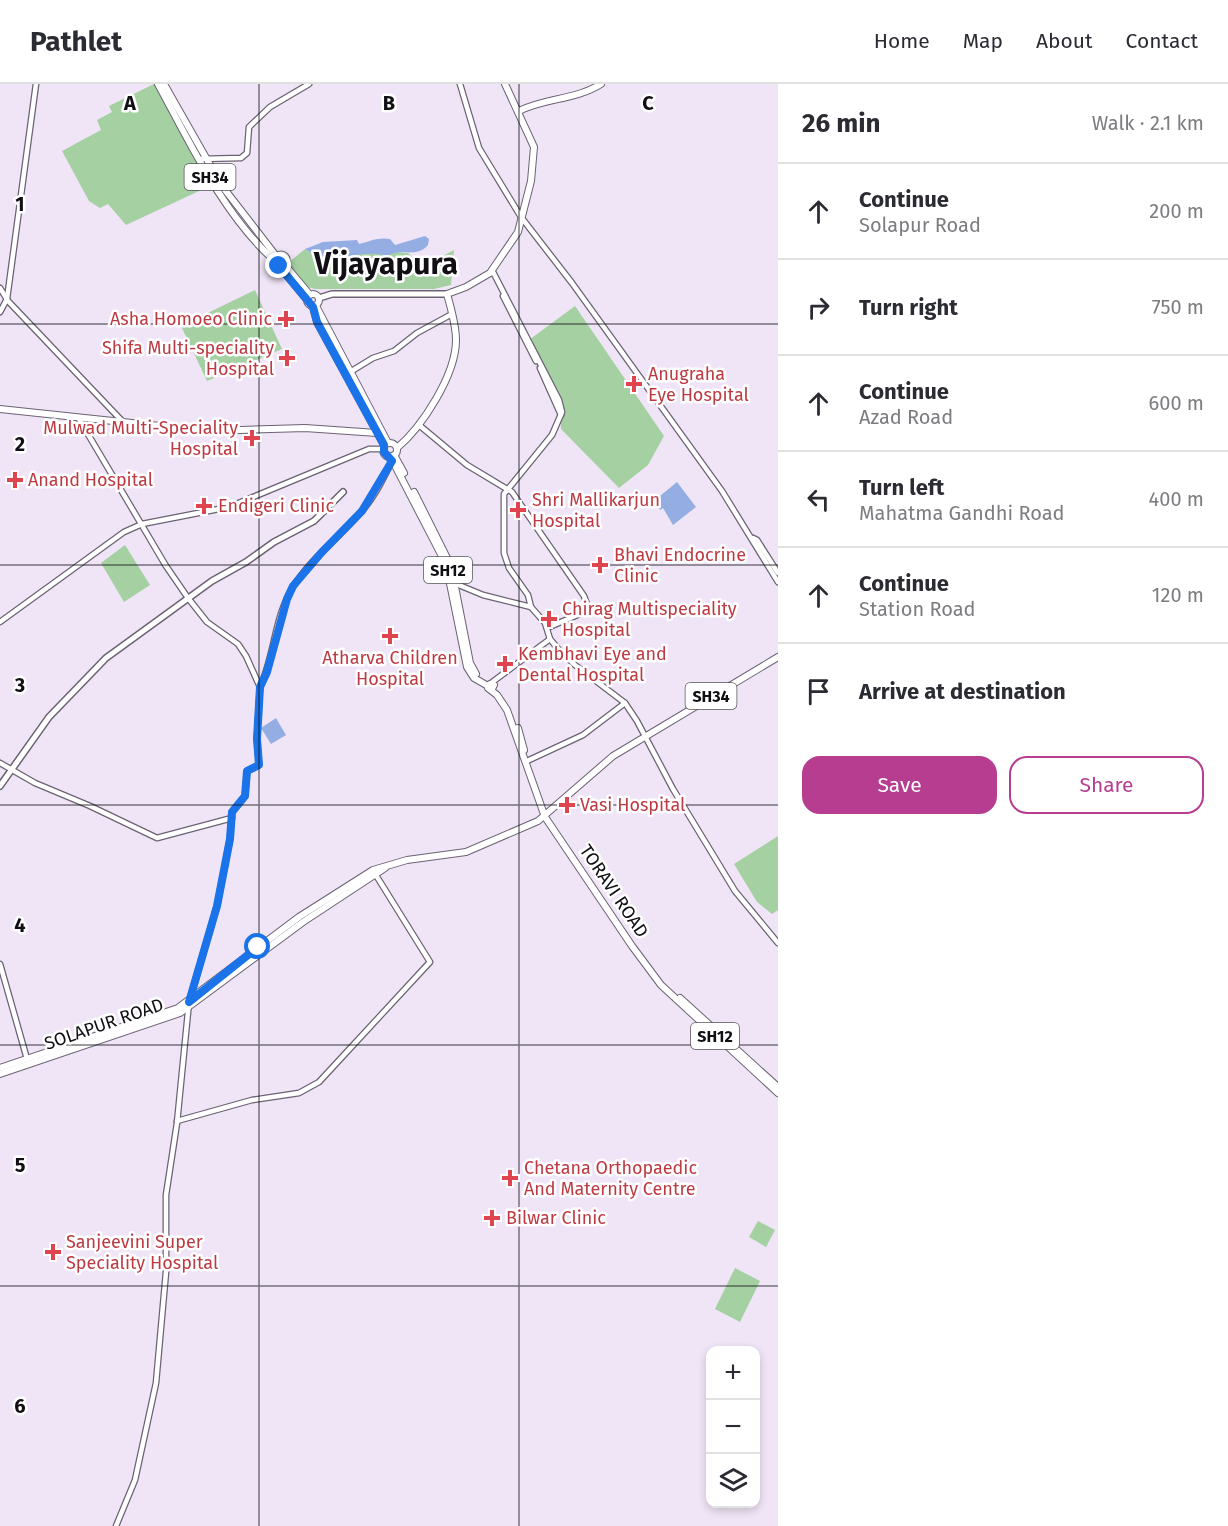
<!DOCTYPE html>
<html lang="en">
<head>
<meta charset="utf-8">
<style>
  :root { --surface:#fff; --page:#f2f2f3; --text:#2b2b33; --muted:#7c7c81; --line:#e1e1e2; --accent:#b63d90 }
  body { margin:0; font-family:"Fira Sans",sans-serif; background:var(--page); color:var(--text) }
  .controls { position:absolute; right:18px; bottom:18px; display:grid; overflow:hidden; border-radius:12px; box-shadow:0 3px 9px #0003 }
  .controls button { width:54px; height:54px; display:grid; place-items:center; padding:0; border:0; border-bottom:2px solid var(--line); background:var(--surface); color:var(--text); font:30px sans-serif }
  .stop { position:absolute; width:18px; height:18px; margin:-14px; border:4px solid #1a73e8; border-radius:50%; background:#fff }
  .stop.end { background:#1a73e8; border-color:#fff; box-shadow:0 2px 6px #0008 }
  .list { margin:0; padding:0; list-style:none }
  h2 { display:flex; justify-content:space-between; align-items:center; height:78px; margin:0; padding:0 24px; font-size:26px }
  h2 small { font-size:20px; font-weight:400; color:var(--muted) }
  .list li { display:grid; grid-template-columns:39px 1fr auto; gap:18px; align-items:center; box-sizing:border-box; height:96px; padding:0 24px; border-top:2px solid var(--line) }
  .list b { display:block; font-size:22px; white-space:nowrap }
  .list p { margin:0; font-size:20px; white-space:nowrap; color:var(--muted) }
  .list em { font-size:20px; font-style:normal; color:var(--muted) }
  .actions { display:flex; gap:12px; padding:18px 24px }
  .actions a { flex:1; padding:14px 0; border:2px solid var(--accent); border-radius:18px; text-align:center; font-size:21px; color:var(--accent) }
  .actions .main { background:var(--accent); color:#fff }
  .icon { flex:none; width:33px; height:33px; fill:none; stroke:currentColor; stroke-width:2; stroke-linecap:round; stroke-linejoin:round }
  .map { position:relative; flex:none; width:778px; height:1442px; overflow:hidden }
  header { display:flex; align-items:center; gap:36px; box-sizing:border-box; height:84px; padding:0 30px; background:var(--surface); border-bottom:2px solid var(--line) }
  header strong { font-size:28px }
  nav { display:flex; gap:33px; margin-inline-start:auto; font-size:21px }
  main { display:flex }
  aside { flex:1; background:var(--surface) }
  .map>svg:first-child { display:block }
</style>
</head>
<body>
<header>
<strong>Pathlet</strong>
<nav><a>Home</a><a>Map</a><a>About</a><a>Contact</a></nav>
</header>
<main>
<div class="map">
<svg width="778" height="1442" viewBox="0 0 778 1442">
  <rect width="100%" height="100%" fill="#f0e5f7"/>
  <g fill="#a5d0a2">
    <path d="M 154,0 L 210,102 L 126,141 L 108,120 L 100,124 L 89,117 L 62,67 L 101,46 L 97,36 L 112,28 L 109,22 Z"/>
    <path d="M 305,165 C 332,184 358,163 387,171 L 392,168 L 408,169 L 420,180 L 428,180 L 454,166 L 451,201 L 434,205 L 315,205 L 304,202 L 288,179 Z"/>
    <path d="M 255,206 L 282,265 L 207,297 L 181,242 Z"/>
    <path d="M 575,222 L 664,352 L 648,381 L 619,404 L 561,345 L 560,326 L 529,256 Z"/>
    <path d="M 125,461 L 150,501 L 124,518 L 101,479 Z"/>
    <path d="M 778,752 L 778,826 L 772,830 L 757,818 L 734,780 Z"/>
    <path d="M 758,1137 L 775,1146 L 766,1163 L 749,1153 Z"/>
    <path d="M 735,1184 L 760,1197 L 740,1238 L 715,1225 Z"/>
  </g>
  <g fill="#94aee3">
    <path d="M 425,152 L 429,155 L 428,161 C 416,175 400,163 387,172 C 359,163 332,184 305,165 L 323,158 L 357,156 L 359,160 C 371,157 378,153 390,155 L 395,161 Z"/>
    <path d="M 677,398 L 696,423 L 673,441 L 663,424 L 660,426 L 654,417 Z"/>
    <path d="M 276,634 L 286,651 L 271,660 L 261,644 Z"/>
  </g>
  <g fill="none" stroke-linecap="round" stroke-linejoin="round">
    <defs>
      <g id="tertiary">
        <path d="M 460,0 L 479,64 L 521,133 L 572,199 L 722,407 L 778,498"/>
        <path d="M 199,75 L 241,74 L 247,69 L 249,43 L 270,23 L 309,0"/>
        <path d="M 492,186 L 559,316 L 562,328 L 552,351 L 504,410 L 504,469 L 509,484 L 528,511 L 531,523"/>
        <path d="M 0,204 L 8,217 L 123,338"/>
        <path d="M 503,212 L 536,277"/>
        <path d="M 0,228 L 7,215 L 36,0"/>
        <path d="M 540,284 L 561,331"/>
        <path d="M 350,288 L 373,274 L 394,267 L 417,249 L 452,230"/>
        <path d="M 79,335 L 166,482 L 188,514 L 207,538 L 238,560 L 246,572 L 260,603 L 257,655 L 259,681 L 247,687 L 245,712 L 232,728 L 230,755 L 217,822 L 189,918 L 177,1039 L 166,1111 L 166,1188 L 156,1299 L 135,1396 L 116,1442"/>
        <path d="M 419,341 L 467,381 L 512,408 L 584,512 L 589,526 L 547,544"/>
        <path d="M 753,454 L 757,456 L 778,489"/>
        <path d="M 454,499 L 483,511 L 531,523 L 545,539 L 550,555 L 559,566 L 575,581 L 625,619 L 637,637 L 673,705 L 735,807 L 778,859"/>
        <path d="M 0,538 L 124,448 L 142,440 L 229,423 L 369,365 L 383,365"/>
        <path d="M 491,599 L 550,555"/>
        <path d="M 260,603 C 275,571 274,533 293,503 C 311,474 339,454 361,428 C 374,414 383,395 392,377"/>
        <path d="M 527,677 L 583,651 L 625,619"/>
        <path d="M 0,679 L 35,699 L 90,722 L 157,754 L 232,734"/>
        <path d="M 0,880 L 27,975"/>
        <path d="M 177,1037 L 252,1016 L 299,1009 L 319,998 L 430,878 L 374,788"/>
      </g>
      <g id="secondary">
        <path d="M 319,214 L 332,210 L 447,210"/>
        <path d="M 0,702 L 49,633 L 106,574 L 212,497 L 246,478 L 274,458 L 314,437 L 343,408"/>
      </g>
      <g id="primary">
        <path d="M 158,0 C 190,59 224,132 275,177"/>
        <path d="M 164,0 L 222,102 L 277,173"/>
        <path d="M 519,27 C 544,14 576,16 601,0"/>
        <circle cx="281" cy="176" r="5.5"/>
        <path d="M 285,181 L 310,211"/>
        <path d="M 279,182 L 307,216"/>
        <circle cx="313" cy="216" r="6"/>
        <path d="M 316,222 L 388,359"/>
        <path d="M 313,223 L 317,238 L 384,361"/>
        <path d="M 0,325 L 207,347 L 305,344 L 377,349"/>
        <circle cx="390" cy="366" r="7"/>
        <path d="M 397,364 C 422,343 456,291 456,256 C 456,241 451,224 447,210 L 466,203 L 490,189 L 518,148 L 531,97 L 534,63 L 505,0"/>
        <path d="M 394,371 L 404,389"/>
        <path d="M 390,372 L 446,480 L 467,583 L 474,594 L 488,602"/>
        <path d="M 414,408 L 451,482 L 470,579 L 476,590"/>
        <path d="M 492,605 L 494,601 L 490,600 L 488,604 L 497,611 L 507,626 L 545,733 L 632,862 L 661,901 L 778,1009"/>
        <path d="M 518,644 L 524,666"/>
        <path d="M 680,914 L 778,1003"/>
        <path d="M 0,984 L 178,924 L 299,833 L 373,786 L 407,776 L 466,768 L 538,737 L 613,672 L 778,573"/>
        <path d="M 0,990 L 180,929 L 303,838 L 385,784"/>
      </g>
    </defs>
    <use href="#tertiary" stroke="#6b6272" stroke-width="7"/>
    <use href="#secondary" stroke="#6b6272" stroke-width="8"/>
    <use href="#primary" stroke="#6b6272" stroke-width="8"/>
    <use href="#tertiary" stroke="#fff" stroke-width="4.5"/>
    <use href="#secondary" stroke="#fff" stroke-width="5"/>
    <use href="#primary" stroke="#fff" stroke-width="6"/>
  </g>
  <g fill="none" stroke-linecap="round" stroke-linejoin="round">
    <path stroke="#1a73e8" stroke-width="8" d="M 258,863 L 189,918 L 217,822 L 230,755 L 232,728 L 245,712 L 247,687 L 259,681 L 257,655 L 260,603 L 267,588 L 287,515 L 293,502 L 322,468 L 362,427 L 392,377 L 384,368 L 384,361 L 317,238 L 313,223 L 279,182"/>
  </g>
  <path fill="none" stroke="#110e14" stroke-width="1.5" stroke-opacity="0.55" d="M 259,0 L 259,1442M 519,0 L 519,1442M 0,240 L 778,240M 0,481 L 778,481M 0,721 L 778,721M 0,961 L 778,961M 0,1202 L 778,1202"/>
  <g fill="#e0444e" stroke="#fff" stroke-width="2">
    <path d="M283 226h6v6h6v6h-6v6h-6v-6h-6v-6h6z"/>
    <path d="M284 265h6v6h6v6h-6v6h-6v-6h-6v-6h6z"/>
    <path d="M631 291h6v6h6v6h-6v6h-6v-6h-6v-6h6z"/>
    <path d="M249 345h6v6h6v6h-6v6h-6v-6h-6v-6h6z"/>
    <path d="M12 387h6v6h6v6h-6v6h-6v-6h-6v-6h6z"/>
    <path d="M201 413h6v6h6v6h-6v6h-6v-6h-6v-6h6z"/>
    <path d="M515 417h6v6h6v6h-6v6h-6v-6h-6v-6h6z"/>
    <path d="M597 472h6v6h6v6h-6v6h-6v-6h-6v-6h6z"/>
    <path d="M546 526h6v6h6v6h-6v6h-6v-6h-6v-6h6z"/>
    <path d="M387 543h6v6h6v6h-6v6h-6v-6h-6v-6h6z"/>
    <path d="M502 571h6v6h6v6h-6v6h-6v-6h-6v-6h6z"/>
    <path d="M564 712h6v6h6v6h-6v6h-6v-6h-6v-6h6z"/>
    <path d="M507 1085h6v6h6v6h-6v6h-6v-6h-6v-6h6z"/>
    <path d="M489 1125h6v6h6v6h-6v6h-6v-6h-6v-6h6z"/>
    <path d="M50 1159h6v6h6v6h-6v6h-6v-6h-6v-6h6z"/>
  </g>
  <g text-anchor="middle" stroke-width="5" stroke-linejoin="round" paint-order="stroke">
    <g fill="#fff" stroke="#58565a" stroke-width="1.5">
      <rect x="184.5" y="80" width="51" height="26" rx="4.5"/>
      <rect x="424" y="473" width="48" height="26" rx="4.5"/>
      <rect x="685.5" y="599" width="51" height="26" rx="4.5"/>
      <rect x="691" y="939" width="48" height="26" rx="4.5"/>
    </g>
    <g font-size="16" font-weight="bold" fill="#110e14">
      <text x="210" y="99">SH34</text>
      <text x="448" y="492">SH12</text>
      <text x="711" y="618">SH34</text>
      <text x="715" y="958">SH12</text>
    </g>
    <g font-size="18" fill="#be3a42" stroke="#fff" text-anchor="start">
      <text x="272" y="241" text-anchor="end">Asha Homoeo Clinic</text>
      <text x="274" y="270" text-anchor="end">Shifa Multi-speciality<tspan x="274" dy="21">Hospital</tspan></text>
      <text x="648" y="296">Anugraha<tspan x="648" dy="21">Eye Hospital</tspan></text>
      <text x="238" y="350" text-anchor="end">Mulwad Multi-Speciality<tspan x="238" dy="21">Hospital</tspan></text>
      <text x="28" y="402">Anand Hospital</text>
      <text x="532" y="422">Shri Mallikarjun<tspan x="532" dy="21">Hospital</tspan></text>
      <text x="218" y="428">Endigeri Clinic</text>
      <text x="614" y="477">Bhavi Endocrine<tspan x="614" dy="21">Clinic</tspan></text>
      <text x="562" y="531">Chirag Multispeciality<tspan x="562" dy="21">Hospital</tspan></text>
      <text x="518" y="576">Kembhavi Eye and<tspan x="518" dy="21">Dental Hospital</tspan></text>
      <text x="390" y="580" text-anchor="middle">Atharva Children<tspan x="390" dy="21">Hospital</tspan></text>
      <text x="580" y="727">Vasi Hospital</text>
      <text x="524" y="1090">Chetana Orthopaedic<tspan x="524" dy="21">And Maternity Centre</tspan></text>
      <text x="506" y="1140">Bilwar Clinic</text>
      <text x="66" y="1164">Sanjeevini Super<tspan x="66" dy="21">Speciality Hospital</tspan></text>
    </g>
    <g font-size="18" fill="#110e14" stroke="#fff">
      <text transform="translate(614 807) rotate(56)" y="6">TORAVI ROAD</text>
      <text transform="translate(104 940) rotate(-19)" y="6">SOLAPUR ROAD</text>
    </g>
    <g font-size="30" font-weight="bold" fill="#110e14" stroke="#fff">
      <text x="386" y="190">Vijayapura</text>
    </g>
  </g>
  <g font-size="20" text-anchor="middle" font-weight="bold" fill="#110e14" stroke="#fff" stroke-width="5" stroke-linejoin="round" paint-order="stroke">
    <text x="130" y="26">A</text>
    <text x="389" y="26">B</text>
    <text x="648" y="26">C</text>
    <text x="20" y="127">1</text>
    <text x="20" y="367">2</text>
    <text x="20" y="608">3</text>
    <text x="20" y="848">4</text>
    <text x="20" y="1088">5</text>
    <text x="20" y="1329">6</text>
  </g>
</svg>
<div class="controls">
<button>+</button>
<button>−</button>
<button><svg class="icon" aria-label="layers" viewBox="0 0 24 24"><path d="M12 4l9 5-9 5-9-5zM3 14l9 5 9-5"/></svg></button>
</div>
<div class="stop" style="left:258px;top:863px"></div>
<div class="stop end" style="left:279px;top:182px"></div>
</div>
<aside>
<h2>26 min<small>Walk · 2.1 km</small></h2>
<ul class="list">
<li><svg class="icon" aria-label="ahead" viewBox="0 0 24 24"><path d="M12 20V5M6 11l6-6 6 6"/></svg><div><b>Continue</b><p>Solapur Road</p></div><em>200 m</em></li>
<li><svg class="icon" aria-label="right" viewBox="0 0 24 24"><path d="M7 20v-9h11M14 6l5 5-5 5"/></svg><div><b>Turn right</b></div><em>750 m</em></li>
<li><svg class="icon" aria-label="ahead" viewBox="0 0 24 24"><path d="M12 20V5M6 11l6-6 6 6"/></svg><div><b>Continue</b><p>Azad Road</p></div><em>600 m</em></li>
<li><svg class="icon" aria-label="left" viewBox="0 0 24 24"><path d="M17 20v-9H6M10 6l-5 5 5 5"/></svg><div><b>Turn left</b><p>Mahatma Gandhi Road</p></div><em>400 m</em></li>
<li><svg class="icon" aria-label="ahead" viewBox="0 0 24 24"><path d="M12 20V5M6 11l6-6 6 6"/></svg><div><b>Continue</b><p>Station Road</p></div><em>120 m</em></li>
<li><svg class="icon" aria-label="arrive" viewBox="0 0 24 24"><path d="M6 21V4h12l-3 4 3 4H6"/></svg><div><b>Arrive at destination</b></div></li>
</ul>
<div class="actions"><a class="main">Save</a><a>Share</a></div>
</aside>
</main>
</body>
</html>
